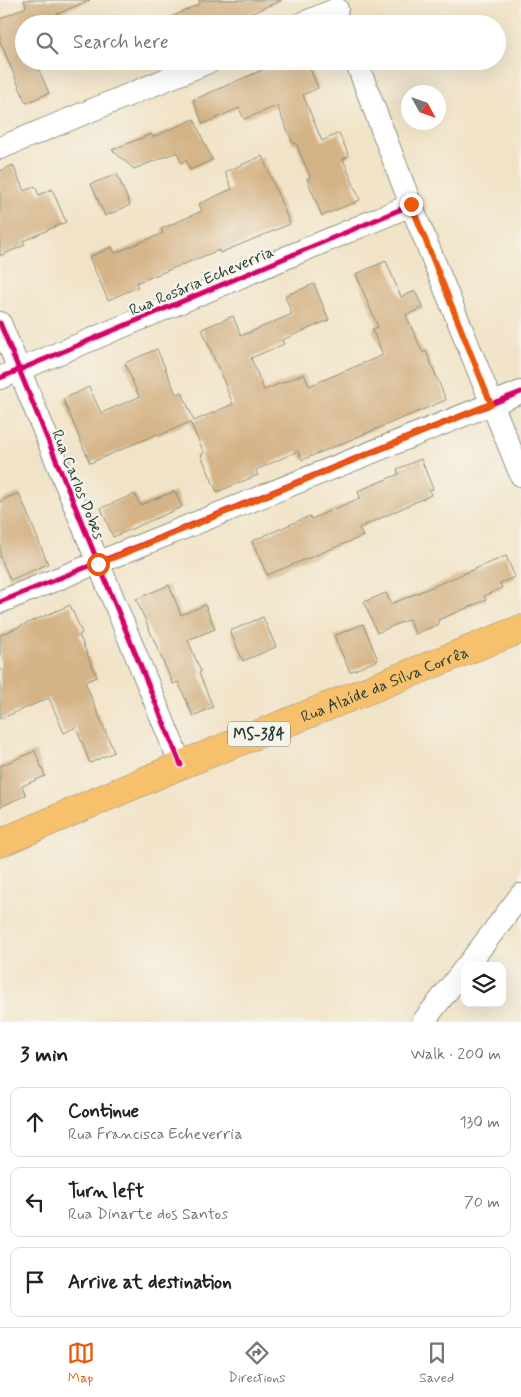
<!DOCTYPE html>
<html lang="en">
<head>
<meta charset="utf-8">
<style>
  :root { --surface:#fff; --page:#f2f2f2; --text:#222; --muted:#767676; --line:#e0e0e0; --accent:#ea580c }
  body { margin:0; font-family:Mynerve,sans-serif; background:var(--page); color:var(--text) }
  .controls { position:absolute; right:15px; bottom:15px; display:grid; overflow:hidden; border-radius:10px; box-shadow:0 5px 20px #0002 }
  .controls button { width:45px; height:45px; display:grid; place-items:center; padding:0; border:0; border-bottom:1px solid var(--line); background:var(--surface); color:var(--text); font:25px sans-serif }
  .compass { position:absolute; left:401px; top:85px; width:45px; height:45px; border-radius:50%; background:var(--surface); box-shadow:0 5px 20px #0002; rotate:130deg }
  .stop { position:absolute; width:15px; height:15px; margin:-11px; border:4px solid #ea580c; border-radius:50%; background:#fff }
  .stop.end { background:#ea580c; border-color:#fff; box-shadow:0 1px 5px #0008 }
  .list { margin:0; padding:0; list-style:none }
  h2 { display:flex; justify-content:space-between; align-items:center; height:65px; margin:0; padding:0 20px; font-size:21px }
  h2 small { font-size:16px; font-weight:400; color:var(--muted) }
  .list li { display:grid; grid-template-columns:32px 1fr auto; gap:15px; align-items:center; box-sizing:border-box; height:70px; margin:0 10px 10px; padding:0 10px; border:1px solid var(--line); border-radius:10px }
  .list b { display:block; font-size:19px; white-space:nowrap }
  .list p { margin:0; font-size:16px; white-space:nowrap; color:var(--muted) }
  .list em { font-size:16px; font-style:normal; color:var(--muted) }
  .icon { flex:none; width:28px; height:28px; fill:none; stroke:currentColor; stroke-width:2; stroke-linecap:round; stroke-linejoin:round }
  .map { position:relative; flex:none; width:521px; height:1022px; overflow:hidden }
  .search { position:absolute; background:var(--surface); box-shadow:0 5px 20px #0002; left:15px; right:15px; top:15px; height:55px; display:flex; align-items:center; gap:12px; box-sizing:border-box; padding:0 18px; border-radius:28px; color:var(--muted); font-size:19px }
  .sheet { height:305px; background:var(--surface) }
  nav { display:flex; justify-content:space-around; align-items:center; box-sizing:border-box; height:70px; border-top:1px solid var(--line); background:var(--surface); font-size:14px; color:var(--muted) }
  nav a { display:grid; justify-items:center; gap:2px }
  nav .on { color:var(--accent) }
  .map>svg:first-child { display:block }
</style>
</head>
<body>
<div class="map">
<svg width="521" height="1022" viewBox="0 0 521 1022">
  <rect width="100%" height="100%" fill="#f7f3e8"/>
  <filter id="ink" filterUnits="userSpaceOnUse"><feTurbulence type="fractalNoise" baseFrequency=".02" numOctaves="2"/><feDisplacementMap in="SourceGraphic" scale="10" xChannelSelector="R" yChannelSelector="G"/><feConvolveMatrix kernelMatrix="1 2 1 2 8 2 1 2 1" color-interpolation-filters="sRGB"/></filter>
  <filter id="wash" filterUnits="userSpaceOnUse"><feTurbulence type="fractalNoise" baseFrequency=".0096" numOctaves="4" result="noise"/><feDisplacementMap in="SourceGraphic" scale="20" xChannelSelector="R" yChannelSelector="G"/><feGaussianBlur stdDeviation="1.12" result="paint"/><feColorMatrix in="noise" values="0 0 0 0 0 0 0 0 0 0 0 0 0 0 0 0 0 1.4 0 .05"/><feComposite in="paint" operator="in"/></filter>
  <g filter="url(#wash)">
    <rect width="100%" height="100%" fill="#f1e3c7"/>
    <g id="blocks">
      <g fill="#d4b386">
        <path d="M 24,0 L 90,0 L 34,24 L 24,24 L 24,61 L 35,61 L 49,93 L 26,103 L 0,41 L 0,19 L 26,7 Z"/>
        <path d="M 199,0 L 282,0 L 226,24 L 155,24 L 200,4 Z"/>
        <path d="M 283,61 L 307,61 L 318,88 L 303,95 L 322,141 L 339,133 L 349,156 L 343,159 L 360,200 L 322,216 L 307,179 L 310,177 L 296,143 L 293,144 L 277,106 L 244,119 L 239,108 L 203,124 L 193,100 Z"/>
        <path d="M 194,119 L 212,160 L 190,170 L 186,160 L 181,163 L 177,152 L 134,169 L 112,150 L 151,134 L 153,137 Z"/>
        <path d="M 262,156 L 290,224 L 220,253 L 219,250 L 136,283 L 138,287 L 108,300 L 89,257 L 112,247 L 115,253 L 163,233 L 161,229 L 202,211 L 199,204 L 232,189 L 225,172 Z"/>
        <path d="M 13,165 L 24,191 L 35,186 L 39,195 L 52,189 L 66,222 L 23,241 L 25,245 L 0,256 L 0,171 Z"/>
        <path d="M 117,174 L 130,205 L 105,216 L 91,184 Z"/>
        <path d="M 386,261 L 401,297 L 415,291 L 423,308 L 406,315 L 423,353 L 426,351 L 446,400 L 302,460 L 298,451 L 256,470 L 258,475 L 217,492 L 201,455 L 204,453 L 190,422 L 158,436 L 157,434 L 90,463 L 63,399 L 89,387 L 101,413 L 139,397 L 125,363 L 157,349 L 176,394 L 182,392 L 194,421 L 233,404 L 202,329 L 233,316 L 241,336 L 292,314 L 285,296 L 314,284 L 329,320 L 282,340 L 284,344 L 251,358 L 264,390 L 304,374 L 309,386 L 383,355 L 372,329 L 378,327 L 356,274 Z"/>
        <path d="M 421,459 L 433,489 L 429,491 L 431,495 L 359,528 L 363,536 L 267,575 L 252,541 L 310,516 L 311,519 L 360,498 L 358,491 L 399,474 L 397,469 Z"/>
        <path d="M 175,491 L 182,507 L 113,537 L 101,508 L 135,494 L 140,505 Z"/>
        <path d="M 19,493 L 48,564 L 10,580 L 0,556 L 0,501 Z"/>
        <path d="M 506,556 L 515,577 L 500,583 L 502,588 L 484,596 L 486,600 L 438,620 L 439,624 L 415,634 L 409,619 L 377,633 L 364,602 L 386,593 L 391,604 Z"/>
        <path d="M 169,585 L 181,615 L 205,605 L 215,629 L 188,640 L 201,672 L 199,673 L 213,707 L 193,716 L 178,682 L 173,684 L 136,599 Z"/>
        <path d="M 70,605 L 82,633 L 79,635 L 97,677 L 85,682 L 114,752 L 90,763 L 76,727 L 64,733 L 49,698 L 0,719 L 0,635 Z"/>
        <path d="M 263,617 L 276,647 L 243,661 L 230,631 Z"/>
        <path d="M 363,624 L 378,660 L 350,672 L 334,636 Z"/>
        <path d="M 35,751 L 45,776 L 22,786 L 26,795 L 0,807 L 0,766 Z"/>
      </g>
    </g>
  </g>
  <g filter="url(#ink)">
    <use href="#blocks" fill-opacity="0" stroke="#88907e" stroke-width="1"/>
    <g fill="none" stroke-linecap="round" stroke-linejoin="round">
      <defs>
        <g id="minor">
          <path d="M 301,24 L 337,9"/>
          <path d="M 356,61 L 411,205 L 521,475"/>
          <path d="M 0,148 L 211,61"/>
          <path d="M 0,323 L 181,765"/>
          <path d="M 0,378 L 411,205"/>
          <path d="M 0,602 L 521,392"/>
          <path d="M 467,966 L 521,895"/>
          <path d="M 423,1022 L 465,968"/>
        </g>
        <g id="primary">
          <path id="s1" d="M 0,843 L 181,765 L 521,629"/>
        </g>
      </defs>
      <use href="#minor" stroke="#88907e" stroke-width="24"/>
      <use href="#primary" stroke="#88907e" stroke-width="29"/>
      <use href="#minor" stroke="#fff" stroke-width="22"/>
      <use href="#primary" stroke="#f7c06c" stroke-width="28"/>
      <defs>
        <g id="cycleway">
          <path d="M 0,323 L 181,765"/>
          <path d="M 0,378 L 411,205"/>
          <path d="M 0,602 L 521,392"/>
        </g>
      </defs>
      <use href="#cycleway" stroke="#f7f3e8" stroke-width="8"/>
      <use href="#cycleway" stroke="#d6006c" stroke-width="5"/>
    </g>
  </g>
  <g fill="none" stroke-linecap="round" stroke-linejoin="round" filter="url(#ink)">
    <path stroke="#ea580c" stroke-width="6" d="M 98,564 L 491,404 L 411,204"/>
  </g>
  <g text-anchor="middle" stroke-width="4.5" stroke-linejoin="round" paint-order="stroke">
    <rect fill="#f7f3e8" stroke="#60746a" stroke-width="1" x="228" y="721.5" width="62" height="25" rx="4"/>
    <g font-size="15" font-weight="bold" fill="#1f3d34">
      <text x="259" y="739">MS-384</text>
    </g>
    <g font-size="16" fill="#1f3d34" stroke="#f7f3e8">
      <text transform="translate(201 280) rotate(-23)" y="6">Rua Rosária Echeverria</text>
      <text transform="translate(79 484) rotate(68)" y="6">Rua Carlos Dobes</text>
      <text dy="6" stroke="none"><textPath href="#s1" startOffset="416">Rua Alaíde da Silva Corrêa</textPath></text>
    </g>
  </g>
</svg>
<div class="controls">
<button><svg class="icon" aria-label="layers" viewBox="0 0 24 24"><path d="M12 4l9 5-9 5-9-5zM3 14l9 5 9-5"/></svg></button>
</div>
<svg class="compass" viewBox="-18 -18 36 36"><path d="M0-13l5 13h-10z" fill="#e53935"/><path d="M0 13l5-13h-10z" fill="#767676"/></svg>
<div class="stop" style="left:98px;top:564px"></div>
<div class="stop end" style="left:411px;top:204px"></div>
<div class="search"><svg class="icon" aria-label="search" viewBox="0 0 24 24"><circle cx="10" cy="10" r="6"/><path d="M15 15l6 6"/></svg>Search here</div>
</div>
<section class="sheet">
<h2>3 min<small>Walk · 200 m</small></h2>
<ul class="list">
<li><svg class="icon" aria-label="ahead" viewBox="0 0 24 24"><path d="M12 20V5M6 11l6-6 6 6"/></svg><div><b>Continue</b><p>Rua Francisca Echeverria</p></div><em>130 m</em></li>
<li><svg class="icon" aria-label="left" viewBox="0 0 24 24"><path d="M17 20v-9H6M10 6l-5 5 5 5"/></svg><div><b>Turn left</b><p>Rua Dinarte dos Santos</p></div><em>70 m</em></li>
<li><svg class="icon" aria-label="arrive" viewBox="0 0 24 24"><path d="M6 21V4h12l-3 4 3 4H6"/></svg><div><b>Arrive at destination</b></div></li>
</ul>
</section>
<nav>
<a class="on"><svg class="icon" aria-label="map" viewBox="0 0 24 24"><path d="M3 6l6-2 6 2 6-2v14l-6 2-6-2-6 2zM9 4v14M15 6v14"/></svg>Map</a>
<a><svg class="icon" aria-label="directions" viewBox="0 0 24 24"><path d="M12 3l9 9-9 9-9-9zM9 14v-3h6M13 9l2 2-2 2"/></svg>Directions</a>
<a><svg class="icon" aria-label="saved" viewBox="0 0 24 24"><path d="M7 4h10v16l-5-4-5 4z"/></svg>Saved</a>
</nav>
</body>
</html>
